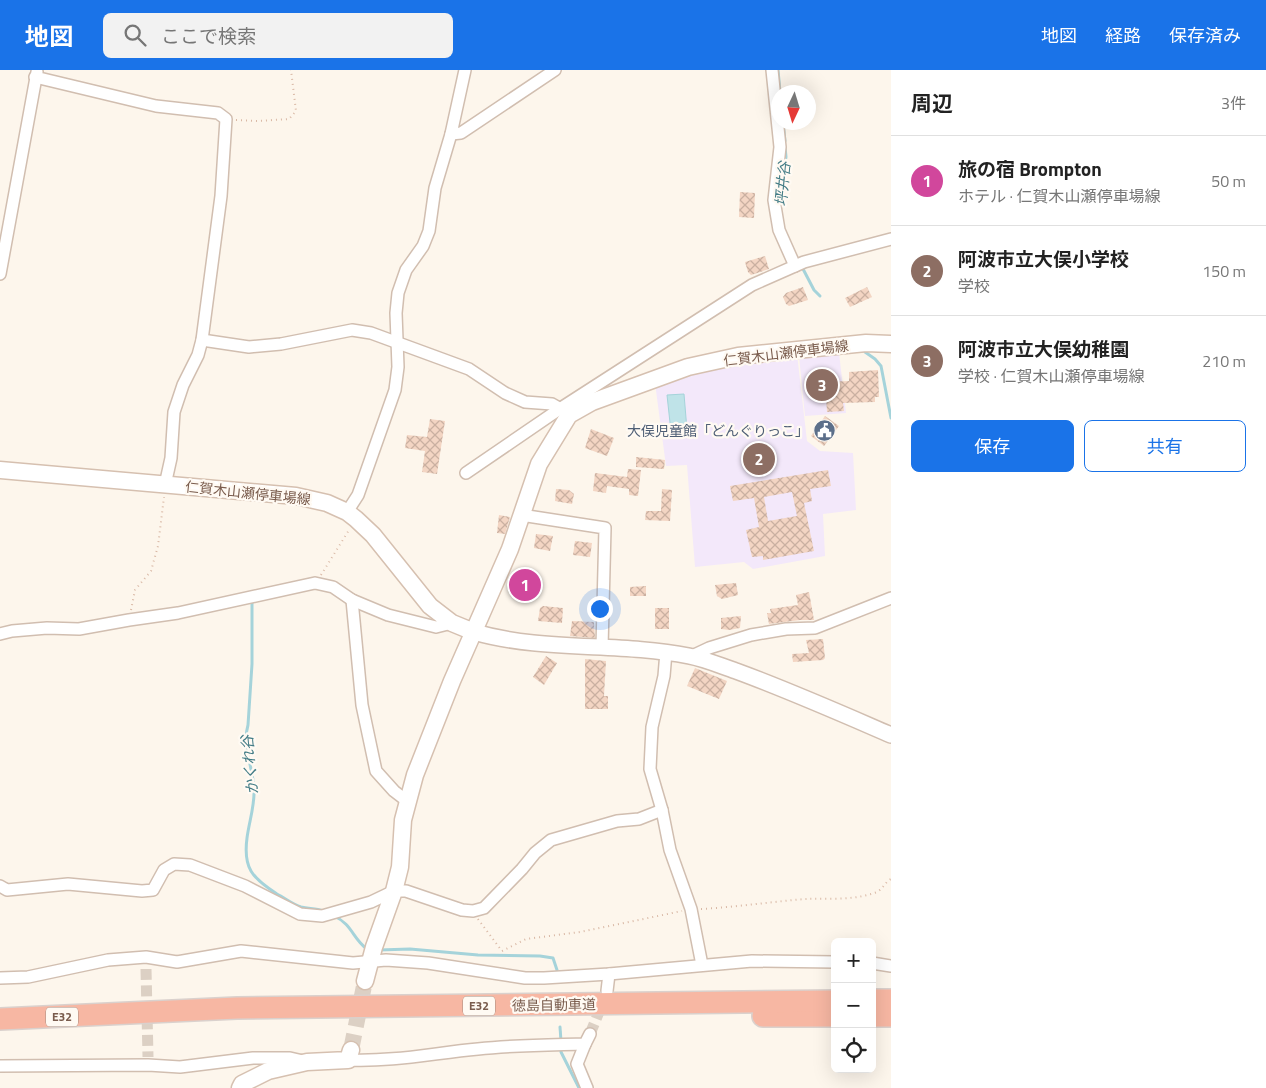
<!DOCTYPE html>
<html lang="ja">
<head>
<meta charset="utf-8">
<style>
  :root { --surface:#fff; --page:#f2f2f2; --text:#222; --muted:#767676; --line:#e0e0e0; --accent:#1a73e8 }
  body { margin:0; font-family:"Titillium Web","Noto Sans JP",sans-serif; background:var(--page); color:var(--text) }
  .controls { position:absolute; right:15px; bottom:15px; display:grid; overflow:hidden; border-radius:8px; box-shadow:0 5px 20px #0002 }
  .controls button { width:45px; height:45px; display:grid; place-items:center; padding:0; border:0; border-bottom:1px solid var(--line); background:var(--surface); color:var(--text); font:25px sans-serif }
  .compass { position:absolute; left:771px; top:15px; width:45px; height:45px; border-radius:50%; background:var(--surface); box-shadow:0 5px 20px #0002; rotate:184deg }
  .you { position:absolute; left:599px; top:538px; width:18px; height:18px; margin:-12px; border:4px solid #fff; border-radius:50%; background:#1a73e8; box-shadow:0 0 0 8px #1a73e833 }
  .badge { display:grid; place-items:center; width:32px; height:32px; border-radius:50%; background:var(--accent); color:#fff; font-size:16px; font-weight:700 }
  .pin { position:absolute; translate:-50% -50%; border:2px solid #fff; box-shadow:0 1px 5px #0006 }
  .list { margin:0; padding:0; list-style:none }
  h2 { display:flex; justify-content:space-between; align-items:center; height:65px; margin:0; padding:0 20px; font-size:21px }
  h2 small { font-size:16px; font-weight:400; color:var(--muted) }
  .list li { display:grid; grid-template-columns:32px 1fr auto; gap:15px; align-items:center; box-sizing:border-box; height:90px; padding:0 20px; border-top:1px solid var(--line) }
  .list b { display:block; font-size:19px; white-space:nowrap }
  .list p { margin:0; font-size:16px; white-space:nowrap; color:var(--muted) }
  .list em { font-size:16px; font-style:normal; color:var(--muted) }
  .actions { display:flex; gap:10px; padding:15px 20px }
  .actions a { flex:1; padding:11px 0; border:1px solid var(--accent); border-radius:8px; text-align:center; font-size:18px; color:var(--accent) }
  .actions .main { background:var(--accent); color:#fff }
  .icon { flex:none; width:28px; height:28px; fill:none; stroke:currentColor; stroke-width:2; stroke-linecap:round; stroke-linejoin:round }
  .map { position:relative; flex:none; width:891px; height:1018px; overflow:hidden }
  header { display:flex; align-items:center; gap:30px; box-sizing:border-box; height:70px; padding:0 25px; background:var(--accent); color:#fff }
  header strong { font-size:24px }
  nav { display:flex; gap:28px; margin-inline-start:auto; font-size:18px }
  .search { width:350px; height:45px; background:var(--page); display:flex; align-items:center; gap:12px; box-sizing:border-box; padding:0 18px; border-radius:8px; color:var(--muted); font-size:19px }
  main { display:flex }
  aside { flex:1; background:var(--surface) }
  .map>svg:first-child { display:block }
</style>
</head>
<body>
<header>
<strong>地図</strong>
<div class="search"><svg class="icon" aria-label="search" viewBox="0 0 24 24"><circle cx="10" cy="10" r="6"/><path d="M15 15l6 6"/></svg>ここで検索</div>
<nav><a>地図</a><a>経路</a><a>保存済み</a></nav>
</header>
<main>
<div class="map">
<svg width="891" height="1018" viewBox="0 0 891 1018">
  <defs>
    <pattern id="building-cross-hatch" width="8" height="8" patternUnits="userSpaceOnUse" patternTransform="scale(1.25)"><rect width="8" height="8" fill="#f3d5c3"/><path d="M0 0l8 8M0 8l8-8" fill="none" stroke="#cab0a1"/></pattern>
  </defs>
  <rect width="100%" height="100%" fill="#fdf6ec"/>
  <g fill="#f3e8fa">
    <path d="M 839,283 L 846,343 L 805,346 L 799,286 Z"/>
    <path d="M 797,284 L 807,371 L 820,381 L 853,383 L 856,440 L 823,444 L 825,486 L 753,499 L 744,492 L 695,497 L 687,395 L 666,396 L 655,313 L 737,292 Z"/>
  </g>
  <path fill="#bfe3e8" stroke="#a5d3da" d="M 684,324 L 687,360 L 671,362 L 667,325 Z"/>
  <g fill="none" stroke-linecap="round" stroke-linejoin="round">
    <g stroke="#a5d3da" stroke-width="3">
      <path d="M 778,0 L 780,22"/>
      <path d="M 783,52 L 785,71"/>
      <path d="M 782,108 L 786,87 L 785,77"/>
      <path d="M 802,197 L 814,220 L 820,226"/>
      <path d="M 865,282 L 875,289 L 881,296 L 891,348"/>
      <path d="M 250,532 L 252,531 L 252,594 L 248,655 C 242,675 253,698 254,719 C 255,735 249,752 247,768 C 243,798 252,808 277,824 C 285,828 292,834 301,837 C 309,839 316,838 323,841"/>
      <path d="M 334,846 C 352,854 353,869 367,879"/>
      <path d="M 379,880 L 410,879 L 478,885 L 540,886 L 553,888 L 557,900"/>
      <path d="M 560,957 L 561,971"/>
      <path d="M 561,978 L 561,982 L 579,1018"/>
    </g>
  </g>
  <g fill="url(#building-cross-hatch)" fill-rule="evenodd">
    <path d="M 740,122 L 755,123 L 754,148 L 739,147 Z"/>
    <path d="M 765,186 L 769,199 L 751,205 L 748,202 L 745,192 Z"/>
    <path d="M 803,217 L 808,230 L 789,236 L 786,234 L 783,227 L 786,223 Z"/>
    <path d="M 867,217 L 872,227 L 850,237 L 845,228 Z"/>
    <path d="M 878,300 L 879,327 L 875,327 L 875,332 L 843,333 L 844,341 L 827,342 L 825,312 L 849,311 L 849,302 Z"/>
    <path d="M 825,346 L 839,356 L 824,376 L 811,366 Z"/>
    <path d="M 430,349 L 445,351 L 437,404 L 422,402 L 425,381 L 405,378 L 407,365 L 427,367 Z"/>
    <path d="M 591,359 L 614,368 L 607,386 L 585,378 Z"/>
    <path d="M 636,387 L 665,390 L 664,399 L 636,397 Z"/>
    <path d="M 628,399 L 641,400 L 638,426 L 629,425 L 629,419 L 607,416 L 606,423 L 593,421 L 595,403 L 627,407 Z"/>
    <path d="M 828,400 L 831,416 L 810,419 L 812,431 L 804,433 L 814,481 L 763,490 L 763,486 L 752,487 L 746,460 L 759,457 L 754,428 L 733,431 L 730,416 ZM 792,422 L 797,446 L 768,451 L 764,427 Z"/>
    <path d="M 556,419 L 569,420 L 574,424 L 572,434 L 555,431 Z"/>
    <path d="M 662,419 L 672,420 L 670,451 L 645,450 L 646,441 L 661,441 Z"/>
    <path d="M 499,445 L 510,447 L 505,464 L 497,463 Z"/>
    <path d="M 536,464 L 553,466 L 550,481 L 534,478 Z"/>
    <path d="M 575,471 L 592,473 L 590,487 L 573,485 Z"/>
    <path d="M 736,513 L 738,525 L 722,529 L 717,526 L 715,515 Z"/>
    <path d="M 646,516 L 646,526 L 630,526 L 630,517 Z"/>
    <path d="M 809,522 L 814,550 L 800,550 L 769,554 L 767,543 L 771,543 L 770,539 L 798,535 L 796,525 Z"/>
    <path d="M 543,536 L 563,538 L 562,553 L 538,551 L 540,538 Z"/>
    <rect x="655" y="538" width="14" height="21"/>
    <path d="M 741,546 L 740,558 L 729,560 L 721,559 L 721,548 Z"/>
    <path d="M 572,551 L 594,552 L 595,568 L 570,566 Z"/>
    <path d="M 823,569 L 825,588 L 823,590 L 793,592 L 792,584 L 809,583 L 806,570 Z"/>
    <path d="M 546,586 L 557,593 L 544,615 L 533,607 Z"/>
    <path d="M 585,589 L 606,591 L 604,626 L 608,626 L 608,639 L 585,639 Z"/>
    <path d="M 695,598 L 727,611 L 719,629 L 687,616 Z"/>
  </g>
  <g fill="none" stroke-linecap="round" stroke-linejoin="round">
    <g stroke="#dcd0c4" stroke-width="11" stroke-dasharray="11 5.5" stroke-linecap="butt">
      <path d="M 146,899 L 148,987"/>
      <path d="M 590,964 L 603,932"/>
    </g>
    <path stroke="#dcd0c4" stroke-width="16" stroke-dasharray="16 8" stroke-linecap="butt" d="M 351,980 L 365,911"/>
    <defs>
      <g id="minor">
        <path d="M 772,0 L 780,77 L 774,130 L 779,160 L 795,196"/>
        <path d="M 35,7 L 156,36 L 218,43 L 226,49 L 221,126 L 202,270 L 198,285 L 183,315 L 174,342 L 171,388 L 165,415"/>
        <path d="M 451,64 L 461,63 L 555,0"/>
        <path d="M 0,204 L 37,2"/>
        <path d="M 202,270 L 249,277 L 281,274 L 352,260 L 371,263 L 469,299 L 505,323 L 525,332 L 552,334 L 566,342"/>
        <path d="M 466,403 L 561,338 L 752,215 L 804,192 L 891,169"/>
        <path d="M 347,442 L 358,425 L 395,320 L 398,297 L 396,243 L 398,223 L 406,200 L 423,176 L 429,161 L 435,118 L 451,64 L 465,0"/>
        <path d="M 521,445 L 605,458 L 602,577"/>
        <path d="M 352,530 L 362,635 L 376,701 L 394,721 L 407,731"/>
        <path d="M 0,564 L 12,561 L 47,558 L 79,559 L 129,550 L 178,543 L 315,513 L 333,517 L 352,530 L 388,545 L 436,557 L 452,553"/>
        <path d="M 666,582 L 664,606 L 652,657 L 650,699 L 662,740 L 670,780 L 691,839 L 702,895"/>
        <path d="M 692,586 L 709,578 L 751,565 L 786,559 L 815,558 L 891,528"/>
        <path d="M 0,816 L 7,820 L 68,814 L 142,821 L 153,820 L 164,800 L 174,794 L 190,795 L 245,816 L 300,844 L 322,846 L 371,832 L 394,821 L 406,821 L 462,840 L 473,841 L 484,838 L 522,799 L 535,783 L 551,770 L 617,751 L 639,749 L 662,740"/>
        <path d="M 872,893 L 891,896"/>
        <path d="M 0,908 L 28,907 L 108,890 L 146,887 L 177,892 L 241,881 L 353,893 L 386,890 L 428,893 L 525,908 L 544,908 L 609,904 L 752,891 L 835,892"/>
        <path d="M 607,921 L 609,904"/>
        <path d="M 585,974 L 577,994 L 587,1018"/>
        <path d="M 348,990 C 393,992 434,983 478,979 C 514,975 550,975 585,974 L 590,964"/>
        <path d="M 0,996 L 148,995 L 180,997 L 253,988 L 290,988 L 303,991"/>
      </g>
      <path id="tertiary" d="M 474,562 C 544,582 618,572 689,586 C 705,589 721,596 736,601 C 788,620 840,643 891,665"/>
      <g id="secondary">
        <path d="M 0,400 L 296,426 L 327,433 L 347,442 L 356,449 L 373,465 L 430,536 L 452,553 L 474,562"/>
        <path d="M 365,911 L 374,877 L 394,821 L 400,797 L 403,750 L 415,705 L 452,611 L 510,479 L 539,394 L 569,345 L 592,332 L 688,297 L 738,286 L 866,273 L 891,274"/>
        <path d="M 240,1018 L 242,1014 L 268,1001 L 307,992 L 348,990 L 351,980"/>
      </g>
      <g id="motorway">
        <path d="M 872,930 L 891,930"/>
        <path d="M 763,946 L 835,946"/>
        <path d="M 872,946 L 891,946"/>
        <path d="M 0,949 L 237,938 L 835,931"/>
      </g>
    </defs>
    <use href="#minor" stroke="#d1beb0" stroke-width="14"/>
    <use href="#tertiary" stroke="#d1beb0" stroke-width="18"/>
    <use href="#secondary" stroke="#d6c0b0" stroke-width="19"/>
    <use href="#motorway" stroke="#dad1cd" stroke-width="24"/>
    <g stroke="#d9b8a5" stroke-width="2" stroke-dasharray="1 4" stroke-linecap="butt">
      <path d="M 236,50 L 257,51 L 289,49 L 296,41 L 291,0"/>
      <path d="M 321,505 L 349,460"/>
      <path d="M 131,540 L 135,520 L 151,501 L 158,476 L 164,427"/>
      <path d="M 701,839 C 736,837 770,832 805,829 C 828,828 854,831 877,822 C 883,819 885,812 891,809"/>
      <path d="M 478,849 L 502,881 L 526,869 L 580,862 L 682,841"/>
    </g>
    <use href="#minor" stroke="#fff" stroke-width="11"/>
    <use href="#tertiary" stroke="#fff" stroke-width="15"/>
    <use href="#secondary" stroke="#fff" stroke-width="16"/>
    <use href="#motorway" stroke="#f7b7a3" stroke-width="21"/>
  </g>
  <defs>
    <symbol id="civic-disc" viewBox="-11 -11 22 22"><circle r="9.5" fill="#5c6f8a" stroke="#fffaf3"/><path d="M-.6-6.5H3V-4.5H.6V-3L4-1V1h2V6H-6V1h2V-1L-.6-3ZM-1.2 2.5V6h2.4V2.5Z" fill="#fff"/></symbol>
  </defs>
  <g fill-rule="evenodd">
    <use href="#civic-disc" x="812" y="348" width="25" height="25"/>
  </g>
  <g text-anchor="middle" stroke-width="4.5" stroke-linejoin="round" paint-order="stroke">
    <g fill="#fffaf3" stroke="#a28b7f" stroke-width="1">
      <rect x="463" y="926.5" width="32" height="19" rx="4"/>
      <rect x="46" y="937.5" width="32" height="19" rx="4"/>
    </g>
    <g font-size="12" font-weight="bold" fill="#7a5c4d">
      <text x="479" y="940">E32</text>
      <text x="62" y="951">E32</text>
    </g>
    <g font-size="14" fill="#7a5c4d" stroke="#fffaf3">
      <text transform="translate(786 283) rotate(-7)" y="5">仁賀木山瀬停車場線</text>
      <text transform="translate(248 423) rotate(6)" y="5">仁賀木山瀬停車場線</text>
      <text transform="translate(554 935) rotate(-1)" y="5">徳島自動車道</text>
    </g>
    <g font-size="14" fill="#4e5e75" stroke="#fffaf3" text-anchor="end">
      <text x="809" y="366">大俣児童館「どんぐりっこ」</text>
    </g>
    <g font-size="15" font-style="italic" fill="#437c86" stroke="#fffaf3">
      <text transform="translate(783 114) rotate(-85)" y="5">坪井谷</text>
      <text transform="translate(250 695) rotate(-96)" y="5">かくれ谷</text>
    </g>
  </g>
</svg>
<div class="controls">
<button>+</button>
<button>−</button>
<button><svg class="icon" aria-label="locate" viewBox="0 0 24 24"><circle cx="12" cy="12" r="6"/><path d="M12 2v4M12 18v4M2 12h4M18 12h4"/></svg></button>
</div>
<svg class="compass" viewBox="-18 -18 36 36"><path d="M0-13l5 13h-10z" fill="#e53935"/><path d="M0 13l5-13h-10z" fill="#767676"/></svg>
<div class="you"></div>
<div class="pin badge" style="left:525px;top:515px;background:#d1479c">1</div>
<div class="pin badge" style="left:759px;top:389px;background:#8d6e63">2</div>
<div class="pin badge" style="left:822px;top:315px;background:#8d6e63">3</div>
</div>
<aside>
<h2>周辺<small>3件</small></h2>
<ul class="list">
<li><span class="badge" style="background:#d1479c">1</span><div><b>旅の宿 Brompton</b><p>ホテル · 仁賀木山瀬停車場線</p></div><em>50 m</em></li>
<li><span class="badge" style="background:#8d6e63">2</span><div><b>阿波市立大俣小学校</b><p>学校</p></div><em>150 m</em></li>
<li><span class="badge" style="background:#8d6e63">3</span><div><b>阿波市立大俣幼稚園</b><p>学校 · 仁賀木山瀬停車場線</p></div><em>210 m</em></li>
</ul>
<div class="actions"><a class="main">保存</a><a>共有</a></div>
</aside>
</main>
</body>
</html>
